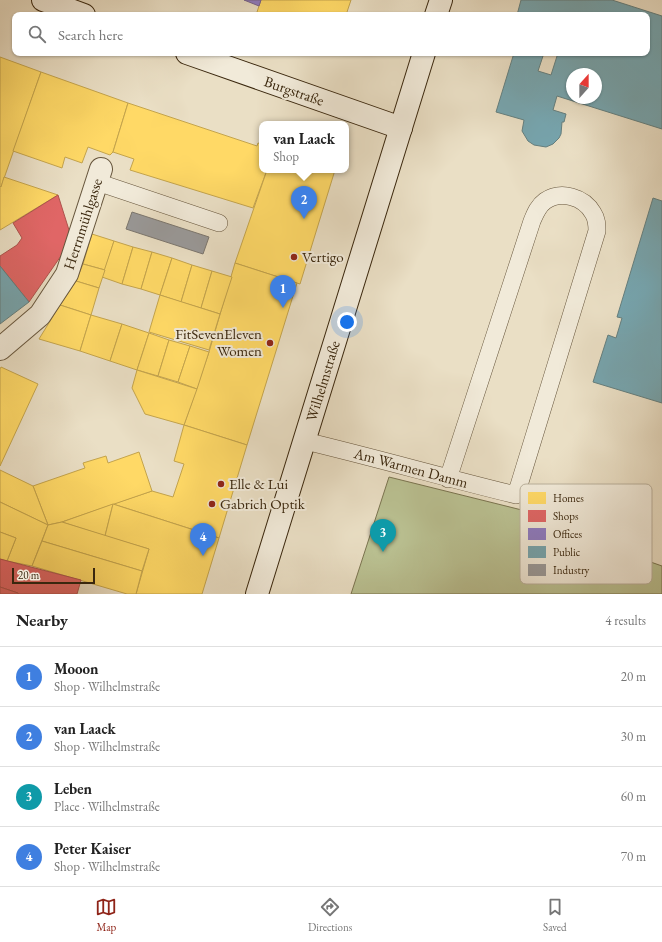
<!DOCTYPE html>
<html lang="en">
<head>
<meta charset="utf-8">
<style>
  :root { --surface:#fff; --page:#f2f2f2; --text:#222; --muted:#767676; --line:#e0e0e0; --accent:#8f2418 }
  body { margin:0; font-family:"EB Garamond",serif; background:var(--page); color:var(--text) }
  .compass { position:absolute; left:566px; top:68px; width:36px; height:36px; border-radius:50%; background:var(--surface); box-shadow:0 1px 3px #0004; rotate:21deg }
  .scale { position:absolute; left:12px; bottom:10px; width:83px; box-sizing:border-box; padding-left:4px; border:2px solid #3a270e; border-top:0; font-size:11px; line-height:14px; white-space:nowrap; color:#3a270e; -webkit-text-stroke:3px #f1ead9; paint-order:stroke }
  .you { position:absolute; left:347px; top:322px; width:14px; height:14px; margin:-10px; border:3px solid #fff; border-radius:50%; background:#1a73e8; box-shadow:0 0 0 6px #1a73e833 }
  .badge { display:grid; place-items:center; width:26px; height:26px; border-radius:50%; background:var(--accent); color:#fff; font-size:13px; font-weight:700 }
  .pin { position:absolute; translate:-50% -33px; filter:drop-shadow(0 1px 2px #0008) }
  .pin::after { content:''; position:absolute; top:21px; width:14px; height:12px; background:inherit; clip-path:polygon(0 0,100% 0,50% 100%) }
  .popup { position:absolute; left:259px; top:121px; width:90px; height:52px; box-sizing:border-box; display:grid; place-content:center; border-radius:8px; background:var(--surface); filter:drop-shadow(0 1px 3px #0005); font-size:13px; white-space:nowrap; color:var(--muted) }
  .popup b { font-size:15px; color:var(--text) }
  .popup::after { content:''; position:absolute; left:50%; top:100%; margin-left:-8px; border:8px solid transparent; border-top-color:var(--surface) }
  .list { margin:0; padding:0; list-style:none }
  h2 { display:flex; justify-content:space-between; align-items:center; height:52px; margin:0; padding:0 16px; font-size:17px }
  h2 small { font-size:13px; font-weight:400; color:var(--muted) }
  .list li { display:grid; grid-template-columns:26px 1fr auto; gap:12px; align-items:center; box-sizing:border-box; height:60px; padding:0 16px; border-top:1px solid var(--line) }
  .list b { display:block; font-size:15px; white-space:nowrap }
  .list p { margin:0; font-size:13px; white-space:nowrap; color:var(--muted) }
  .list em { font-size:13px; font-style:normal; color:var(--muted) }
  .icon { flex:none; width:22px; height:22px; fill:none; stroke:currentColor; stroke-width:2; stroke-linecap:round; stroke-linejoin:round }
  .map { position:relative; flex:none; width:662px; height:594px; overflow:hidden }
  .search { position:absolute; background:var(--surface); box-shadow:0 1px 3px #0004; left:12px; right:12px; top:12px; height:44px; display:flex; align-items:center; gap:10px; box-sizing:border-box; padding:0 14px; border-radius:8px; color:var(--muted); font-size:15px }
  .sheet { height:292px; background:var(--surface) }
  nav { display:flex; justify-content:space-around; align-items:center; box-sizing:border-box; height:56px; border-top:1px solid var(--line); background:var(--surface); font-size:11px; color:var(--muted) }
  nav a { display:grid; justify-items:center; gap:2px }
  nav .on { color:var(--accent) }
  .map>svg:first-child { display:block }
</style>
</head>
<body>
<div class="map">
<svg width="662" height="594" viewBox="0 0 662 594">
  <rect width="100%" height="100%" fill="#eadfc5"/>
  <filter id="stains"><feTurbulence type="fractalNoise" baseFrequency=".005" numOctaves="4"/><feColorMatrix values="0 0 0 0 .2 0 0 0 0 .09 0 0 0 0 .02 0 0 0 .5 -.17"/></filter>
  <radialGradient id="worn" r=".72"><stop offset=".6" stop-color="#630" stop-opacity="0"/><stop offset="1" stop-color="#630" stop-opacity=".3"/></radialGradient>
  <path fill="#bac192" stroke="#7a7450" d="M 389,477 L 550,517 L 625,553 L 662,566 L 662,594 L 351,594 Z"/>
  <g fill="#ffd966" stroke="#c4a44c">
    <path d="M 261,0 L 351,0 L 346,15 L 256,15 Z"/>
    <path d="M 0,57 L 41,72 L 1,187 L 0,186 Z"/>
    <path d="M 41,72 L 128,103 L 113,152 L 110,155 L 88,147 L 82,163 L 65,157 L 62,168 L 13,151 Z"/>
    <path d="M 128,103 L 257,146 L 258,143 L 262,144 L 262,170 L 267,170 L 253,208 L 130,170 L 134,159 L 113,152 Z"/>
    <path d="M 267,170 L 335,170 L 300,284 L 235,263 Z"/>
    <path d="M 4,177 L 58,195 L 0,230 L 0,186 L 1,187 Z"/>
    <path d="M 92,234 L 114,241 L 105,270 L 83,264 Z"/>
    <path d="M 114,241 L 133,247 L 122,284 L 102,277 Z"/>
    <path d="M 133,247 L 152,252 L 141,289 L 122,284 Z"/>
    <path d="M 152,252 L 172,258 L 160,295 L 141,289 Z"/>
    <path d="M 172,258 L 192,265 L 181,302 L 160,295 Z"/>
    <path d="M 235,263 L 297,283 L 247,445 L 184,425 L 209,352 Z"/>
    <path d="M 83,264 L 105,270 L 99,288 L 76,281 Z"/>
    <path d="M 192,265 L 212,271 L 201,308 L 181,302 Z"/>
    <path d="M 212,271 L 232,277 L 220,314 L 201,308 Z"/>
    <path d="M 76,281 L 99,288 L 91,315 L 60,305 Z"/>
    <path d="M 160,295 L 220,314 L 209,350 L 149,332 Z"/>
    <path d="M 60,305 L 91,315 L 80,351 L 39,339 Z"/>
    <path d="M 91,315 L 122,324 L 110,361 L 80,351 Z"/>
    <path d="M 122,324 L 149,333 L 137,370 L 110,361 Z"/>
    <path d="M 149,333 L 169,340 L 158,376 L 137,370 Z"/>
    <path d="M 169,340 L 190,346 L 178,382 L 158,376 Z"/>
    <path d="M 190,346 L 209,352 L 197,389 L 178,382 Z"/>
    <path d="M 1,367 L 38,384 L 0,466 L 0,369 Z"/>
    <path d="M 137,370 L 197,389 L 184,425 L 145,414 L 132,388 Z"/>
    <path d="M 184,425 L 247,445 L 219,538 L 113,504 L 152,491 L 173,497 L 184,464 L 174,461 Z"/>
    <path d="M 139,452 L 152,491 L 62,522 L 48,525 L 33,486 L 85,468 L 83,463 L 106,456 L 108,463 Z"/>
    <path d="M 0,470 L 33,486 L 48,525 L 0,502 Z"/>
    <path d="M 0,502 L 48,525 L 32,566 L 7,561 L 16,538 L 0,532 Z"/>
    <path d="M 113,504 L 105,536 L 62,522 Z"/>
    <path d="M 113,504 L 219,538 L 202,594 L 136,594 L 149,549 L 105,536 Z"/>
    <path d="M 62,522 L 149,549 L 142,571 L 42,541 L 48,525 Z"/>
    <path d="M 0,532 L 16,538 L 7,561 L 0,559 Z"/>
    <path d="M 42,541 L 142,571 L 136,594 L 127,594 L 32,566 Z"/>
  </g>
  <g fill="#e06666" stroke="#ae534c">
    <path d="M 58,195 L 69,230 L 68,240 L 63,253 L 29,302 L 0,266 L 0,256 L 17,245 L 22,238 L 13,223 Z"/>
    <path d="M 0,559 L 81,580 L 77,594 L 18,594 L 18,593 L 0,587 Z"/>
    <path d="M 0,587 L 18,593 L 18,594 L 0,594 Z"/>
  </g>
  <path fill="#8e7cc3" stroke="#75628d" d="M 244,0 L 261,0 L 259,6 Z"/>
  <g fill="#76a5af" stroke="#647f7f" fill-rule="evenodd">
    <path d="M 521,0 L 612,0 L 662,16 L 662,129 L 557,96 L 553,110 L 566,114 L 564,122 L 562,122 L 561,134 L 559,138 L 553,144 L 546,147 L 534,145 L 528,141 L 522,131 L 524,120 L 496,112 L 514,53 L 544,53 L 538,71 L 551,75 L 558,53 L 647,53 L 647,15 L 517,15 ZM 572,74 L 596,74 L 596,98 L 572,98 Z"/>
    <path d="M 653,198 L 662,201 L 662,403 L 593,382 L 608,335 L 616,338 L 622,318 L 617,317 Z"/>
    <path d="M 0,266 L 29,302 L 0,324 Z"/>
  </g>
  <path fill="#999" stroke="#7c776f" d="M 132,212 L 209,237 L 203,254 L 126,229 Z"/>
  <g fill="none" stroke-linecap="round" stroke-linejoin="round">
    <defs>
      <g id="lane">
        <path d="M 97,182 L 219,223"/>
        <path d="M 305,441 C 376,458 446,478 516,495 L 597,231 C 597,225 597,219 593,213 C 584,197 561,190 545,201 C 538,206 535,214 532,221 L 448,479"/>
      </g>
      <path id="street" d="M 0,349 L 40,315 L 67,274 L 101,169"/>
      <g id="secondary">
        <path d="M 43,0 L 84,15"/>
        <path d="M 436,15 L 441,0"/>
        <path d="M 187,53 L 401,128"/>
        <path d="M 257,594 L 424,53"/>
      </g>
    </defs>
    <use href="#lane" stroke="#66553c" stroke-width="18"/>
    <use href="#street" stroke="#66553c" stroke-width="24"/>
    <use href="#secondary" stroke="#3a270e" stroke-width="24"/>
    <use href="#lane" stroke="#f1ead9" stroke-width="17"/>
    <use href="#street" stroke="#f1ead9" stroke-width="22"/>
    <use href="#secondary" stroke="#f1ead9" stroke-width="22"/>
  </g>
  <g fill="#8f2418" stroke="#f1ead9" stroke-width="1.5">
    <circle cx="294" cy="257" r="4"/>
    <circle cx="270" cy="343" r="4"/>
    <circle cx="221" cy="484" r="4"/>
    <circle cx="212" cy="504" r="4"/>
  </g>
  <g text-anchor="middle" stroke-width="4" stroke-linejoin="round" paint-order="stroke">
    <g font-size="15" fill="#3a270e" stroke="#f1ead9">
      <text transform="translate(294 91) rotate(19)" y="5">Burgstraße</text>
      <text transform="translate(83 224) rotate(-72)" y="5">Herrnmühlgasse</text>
      <text transform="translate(323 381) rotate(-73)" y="5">Wilhelmstraße</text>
      <text transform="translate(411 468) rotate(15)" y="5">Am Warmen Damm</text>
    </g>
    <g font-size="15" fill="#3a270e" stroke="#f1ead9" text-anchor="start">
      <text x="302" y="262">Vertigo</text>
      <text x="262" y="339" text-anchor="end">FitSevenEleven<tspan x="262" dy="17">Women</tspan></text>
      <text x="229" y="489">Elle &amp; Lui</text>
      <text x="220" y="509">Gabrich Optik</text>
    </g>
  </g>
  <rect x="520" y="484" width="132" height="100" rx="6" fill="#f1ead9" stroke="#bab09c" stroke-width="1"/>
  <rect x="528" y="492" width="18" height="12" fill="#ffd966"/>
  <rect x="528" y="510" width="18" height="12" fill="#e06666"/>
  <rect x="528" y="528" width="18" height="12" fill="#8e7cc3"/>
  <rect x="528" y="546" width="18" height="12" fill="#76a5af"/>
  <rect x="528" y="564" width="18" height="12" fill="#999"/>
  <g font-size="11" fill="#3a270e">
    <text x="553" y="502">Homes</text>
    <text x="553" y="520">Shops</text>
    <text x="553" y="538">Offices</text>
    <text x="553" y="556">Public</text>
    <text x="553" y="574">Industry</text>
  </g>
  <rect width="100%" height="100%" filter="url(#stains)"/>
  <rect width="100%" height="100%" fill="url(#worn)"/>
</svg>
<svg class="compass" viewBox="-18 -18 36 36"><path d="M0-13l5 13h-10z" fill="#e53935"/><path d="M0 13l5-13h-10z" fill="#767676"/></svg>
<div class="scale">20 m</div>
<div class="you"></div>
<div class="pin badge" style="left:283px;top:308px;background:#3f7fe0">1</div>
<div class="pin badge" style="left:304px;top:219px;background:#3f7fe0">2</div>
<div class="popup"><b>van Laack</b>Shop</div>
<div class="pin badge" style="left:383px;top:552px;background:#0f9aa8">3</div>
<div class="pin badge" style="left:203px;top:556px;background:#3f7fe0">4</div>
<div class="search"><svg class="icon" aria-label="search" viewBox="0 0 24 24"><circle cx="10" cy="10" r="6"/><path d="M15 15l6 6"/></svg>Search here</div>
</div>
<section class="sheet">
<h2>Nearby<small>4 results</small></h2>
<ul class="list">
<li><span class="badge" style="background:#3f7fe0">1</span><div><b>Mooon</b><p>Shop · Wilhelmstraße</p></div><em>20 m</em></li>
<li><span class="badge" style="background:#3f7fe0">2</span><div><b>van Laack</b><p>Shop · Wilhelmstraße</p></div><em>30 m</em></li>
<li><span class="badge" style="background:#0f9aa8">3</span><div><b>Leben</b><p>Place · Wilhelmstraße</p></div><em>60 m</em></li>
<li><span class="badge" style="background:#3f7fe0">4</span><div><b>Peter Kaiser</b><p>Shop · Wilhelmstraße</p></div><em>70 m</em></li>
</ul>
</section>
<nav>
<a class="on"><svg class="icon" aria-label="map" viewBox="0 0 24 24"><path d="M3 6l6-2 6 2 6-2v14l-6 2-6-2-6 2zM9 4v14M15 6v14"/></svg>Map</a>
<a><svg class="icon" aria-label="directions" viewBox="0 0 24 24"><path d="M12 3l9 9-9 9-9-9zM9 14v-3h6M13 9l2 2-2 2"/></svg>Directions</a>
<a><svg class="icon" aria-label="saved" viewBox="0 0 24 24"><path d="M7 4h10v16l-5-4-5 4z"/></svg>Saved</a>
</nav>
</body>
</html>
